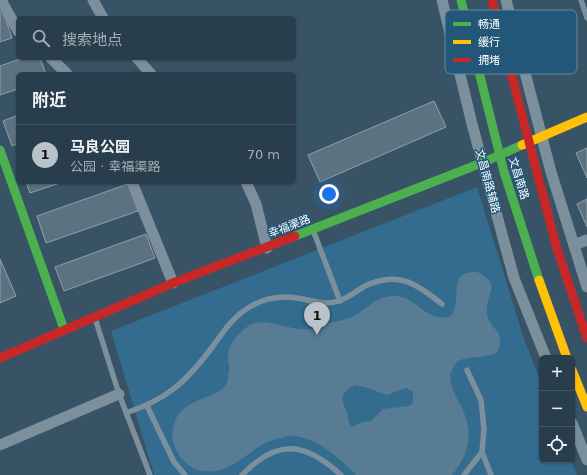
<!DOCTYPE html>
<html lang="zh">
<head>
<meta charset="utf-8">
<style>
  :root { --surface:#293e4c; --page:#354956; --text:#f1f3f6; --muted:#a5aeb5; --line:#455764; --accent:#b9c3c9 }
  body { margin:0; font-family:"DejaVu Sans","Noto Sans SC",sans-serif; background:var(--page); color:var(--text) }
  .controls { position:absolute; right:12px; bottom:12px; display:grid; overflow:hidden; border-radius:6px; box-shadow:0 1px 3px #0004 }
  .controls button { width:36px; height:36px; display:grid; place-items:center; padding:0; border:0; border-bottom:1px solid var(--line); background:var(--surface); color:var(--text); font:20px sans-serif }
  .you { position:absolute; left:329px; top:194px; width:14px; height:14px; margin:-10px; border:3px solid #fff; border-radius:50%; background:#1a73e8; box-shadow:0 0 0 6px #1a73e833 }
  .badge { display:grid; place-items:center; width:26px; height:26px; border-radius:50%; background:var(--accent); color:#111; font-size:13px; font-weight:700 }
  .pin { position:absolute; translate:-50% -33px; filter:drop-shadow(0 1px 2px #0008) }
  .pin::after { content:''; position:absolute; top:21px; width:14px; height:12px; background:inherit; clip-path:polygon(0 0,100% 0,50% 100%) }
  .list { margin:0; padding:0; list-style:none }
  h2 { display:flex; justify-content:space-between; align-items:center; height:52px; margin:0; padding:0 16px; font-size:17px }
  h2 small { font-size:13px; font-weight:400; color:var(--muted) }
  .list li { display:grid; grid-template-columns:26px 1fr auto; gap:12px; align-items:center; box-sizing:border-box; height:60px; padding:0 16px; border-top:1px solid var(--line) }
  .list b { display:block; font-size:15px; white-space:nowrap }
  .list p { margin:0; font-size:13px; white-space:nowrap; color:var(--muted) }
  .list em { font-size:13px; font-style:normal; color:var(--muted) }
  .icon { flex:none; width:22px; height:22px; fill:none; stroke:currentColor; stroke-width:2; stroke-linecap:round; stroke-linejoin:round }
  .map { position:relative; flex:none; width:587px; height:475px; overflow:hidden }
  .search { position:absolute; background:var(--surface); box-shadow:0 1px 3px #0004; left:16px; top:16px; width:280px; height:44px; display:flex; align-items:center; gap:10px; box-sizing:border-box; padding:0 14px; border-radius:6px; color:var(--muted); font-size:15px }
  .panel { position:absolute; background:var(--surface); box-shadow:0 1px 3px #0004; left:16px; top:72px; width:280px; height:112px; border-radius:6px }
  .map>svg:first-child { display:block }
</style>
</head>
<body>
<div class="map">
<svg width="587" height="475" viewBox="0 0 587 475">
  <rect width="100%" height="100%" fill="#375365"/>
  <path fill="#346c8f" d="M 477,187 L 524,339 L 542,385 L 542,460 L 571,460 L 577,475 L 154,475 L 111,331 Z"/>
  <path fill="#577c93" fill-rule="evenodd" d="M 477,272 C 504,284 484,296 487,313 C 490,332 507,329 497,353 C 484,358 470,356 457,361 C 455,365 451,371 450,375 C 450,385 455,395 460,404 C 474,431 471,452 452,475 L 356,475 C 339,458 318,438 293,436 C 289,435 284,437 281,438 C 250,443 237,475 203,471 C 194,470 187,465 181,458 C 174,448 170,436 174,424 C 182,396 219,400 227,383 C 228,379 228,374 229,371 C 230,366 228,363 228,359 C 227,345 239,332 250,325 C 267,315 295,335 318,328 C 321,328 323,325 326,324 C 334,321 343,321 352,317 C 366,310 376,296 394,296 C 418,296 426,324 451,316 C 464,297 445,272 477,272 ZM 355,385 L 368,388 L 387,395 L 406,388 L 413,392 L 413,403 L 409,406 L 383,409 L 371,421 L 362,422 L 352,427 C 348,423 349,420 348,416 C 343,401 337,394 355,385 Z"/>
  <g fill="#5d7280" stroke="#8ea0ab">
    <path d="M 3,11 L 12,38 L 0,42 L 0,12 Z"/>
    <path d="M 23,58 L 40,58 L 46,74 L 18,74 L 18,89 L 0,95 L 0,66 Z"/>
    <path d="M 434,101 L 446,127 L 320,182 L 308,155 Z"/>
    <path d="M 18,115 L 18,143 L 12,146 L 3,121 Z"/>
    <path d="M 587,148 L 587,178 L 576,153 Z"/>
    <path d="M 26,182 L 63,182 L 30,193 Z"/>
    <path d="M 128,184 L 138,211 L 46,243 L 37,216 Z"/>
    <path d="M 587,199 L 587,227 L 577,204 Z"/>
    <path d="M 146,234 L 155,258 L 64,291 L 55,267 Z"/>
    <path d="M 0,259 L 16,296 L 0,303 Z"/>
  </g>
  <g fill="none" stroke-linecap="round" stroke-linejoin="round">
    <g stroke="#7b8f9c" stroke-width="5.5">
      <path d="M 581,0 L 587,18"/>
      <path d="M 313,230 L 340,301"/>
      <path d="M 95,318 L 119,394 L 150,475"/>
      <path d="M 467,370 L 481,400 L 484,429 L 482,452 L 491,475"/>
      <path d="M 147,406 L 174,462 L 185,475"/>
      <path d="M 126,413 C 168,399 187,381 213,346 C 223,332 233,317 248,308 C 265,297 284,295 303,299 C 315,302 327,305 339,301 C 348,298 356,291 365,286 C 398,270 416,284 442,304"/>
      <path d="M 242,475 C 278,438 305,442 341,475"/>
      <path d="M 464,475 L 482,452"/>
    </g>
    <g stroke="#7b8f9c" stroke-width="11">
      <path d="M 1,0 L 18,31"/>
      <path d="M 93,0 L 103,18"/>
      <path d="M 442,0 L 472,124 L 514,278 L 546,358"/>
      <path d="M 506,0 L 551,172 L 587,287"/>
      <path d="M 51,58 L 67,74"/>
      <path d="M 137,58 L 151,74"/>
      <path d="M 132,182 L 173,283"/>
      <path d="M 246,182 L 256,204 L 267,248"/>
      <path d="M 574,245 L 587,240"/>
      <path d="M 572,423 L 587,460"/>
      <path d="M 0,445 L 119,394"/>
    </g>
    <g stroke="#4caf50" stroke-width="9">
      <path d="M 461,0 L 504,172 L 539,280"/>
      <path d="M 0,150 L 64,329"/>
      <path d="M 295,236 L 484,162 L 522,145"/>
    </g>
    <g stroke="#ffc107" stroke-width="9">
      <path d="M 522,145 L 587,117"/>
      <path d="M 539,280 L 567,358"/>
      <path d="M 572,370 L 587,407"/>
    </g>
    <g stroke="#c62828" stroke-width="9">
      <path d="M 492,0 L 557,249 L 587,338"/>
      <path d="M 0,358 L 173,283 L 295,236"/>
    </g>
  </g>
  <g text-anchor="middle" stroke-width="3" stroke-linejoin="round" paint-order="stroke">
    <g font-size="11" fill="#fff" stroke="#235779">
      <text transform="translate(519 178) rotate(73)" y="4">文昌南路</text>
      <text transform="translate(488 181) rotate(75)" y="4">文昌南路辅路</text>
      <text transform="translate(289 226) rotate(-21)" y="4">幸福渠路</text>
    </g>
  </g>
  <rect x="445" y="10" width="132" height="64" rx="6" fill="#235779" stroke="#6589a1" stroke-width="1"/>
  <rect x="453" y="22" width="18" height="4" fill="#4caf50"/>
  <rect x="453" y="40" width="18" height="4" fill="#ffc107"/>
  <rect x="453" y="58" width="18" height="4" fill="#c62828"/>
  <g font-size="11" fill="#fff">
    <text x="478" y="28">畅通</text>
    <text x="478" y="46">缓行</text>
    <text x="478" y="64">拥堵</text>
  </g>
</svg>
<div class="controls">
<button>+</button>
<button>−</button>
<button><svg class="icon" aria-label="locate" viewBox="0 0 24 24"><circle cx="12" cy="12" r="6"/><path d="M12 2v4M12 18v4M2 12h4M18 12h4"/></svg></button>
</div>
<div class="you"></div>
<div class="pin badge" style="left:317px;top:335px">1</div>
<div class="search"><svg class="icon" aria-label="search" viewBox="0 0 24 24"><circle cx="10" cy="10" r="6"/><path d="M15 15l6 6"/></svg>搜索地点</div>
<section class="panel">
<h2>附近<small></small></h2>
<ul class="list">
<li><span class="badge">1</span><div><b>马良公园</b><p>公园 · 幸福渠路</p></div><em>70 m</em></li>
</ul>
</section>
</div>
</body>
</html>
